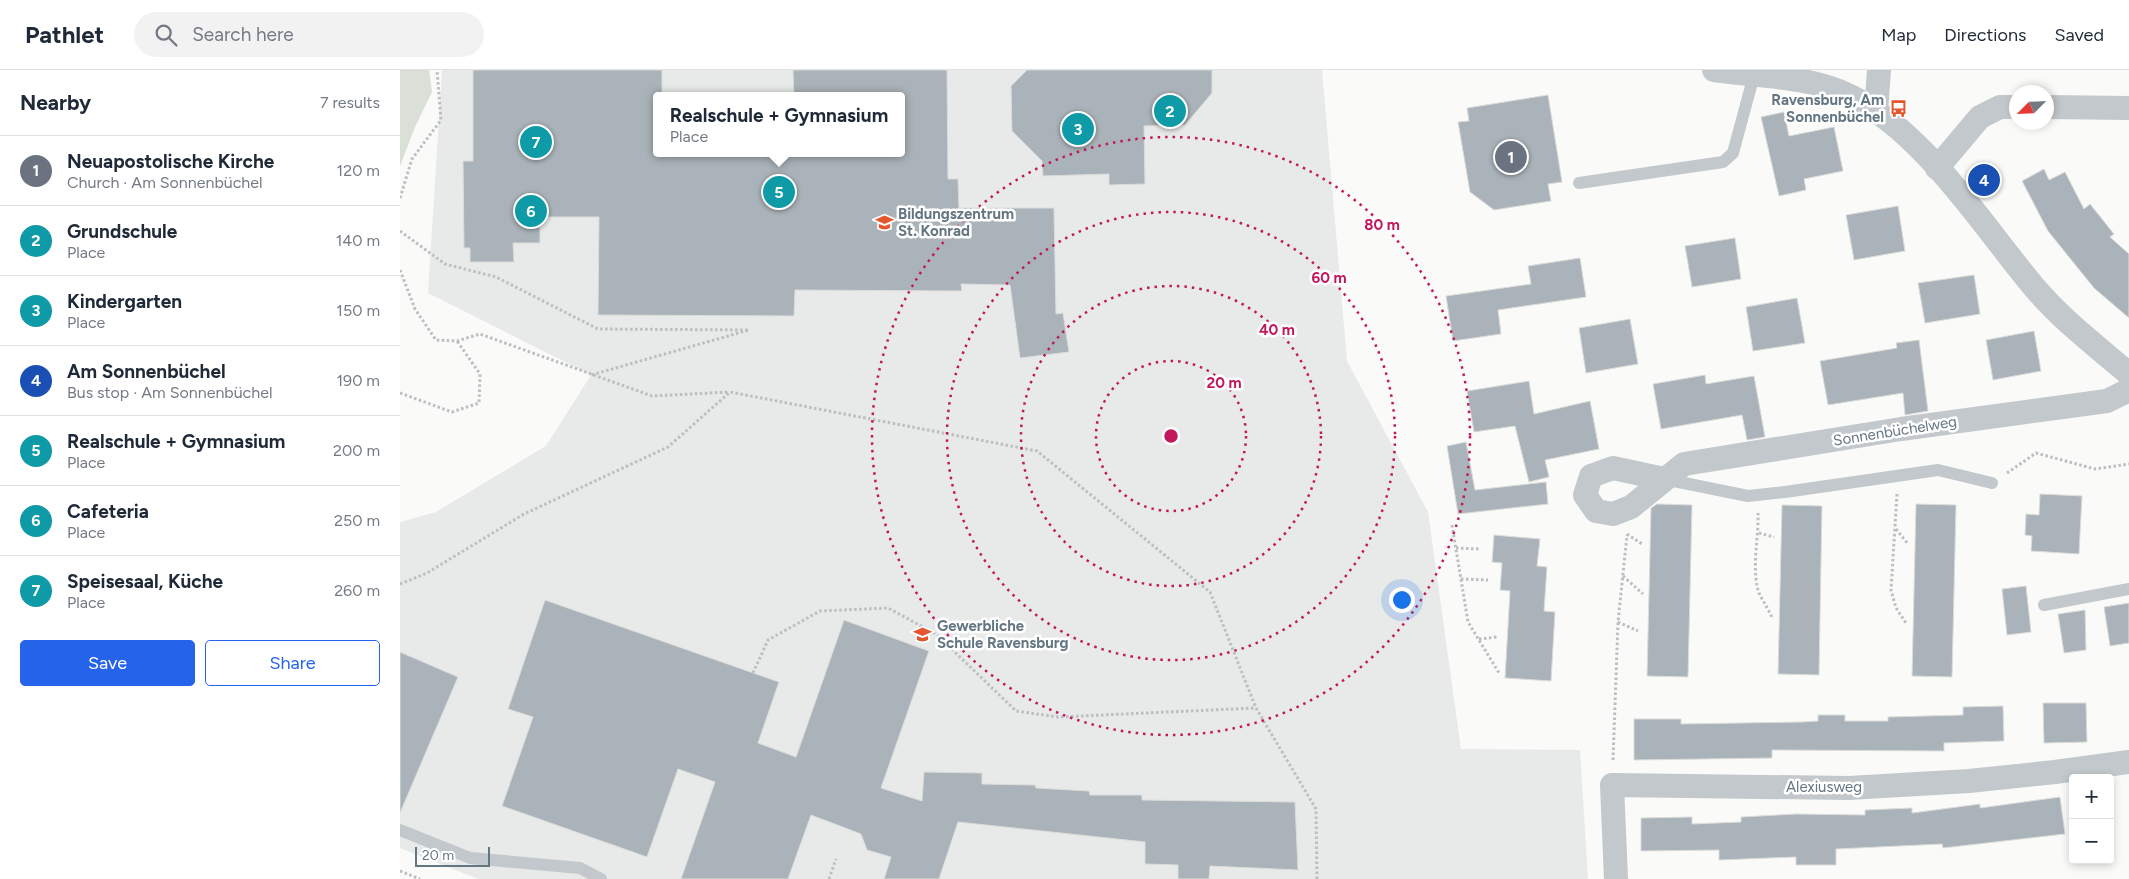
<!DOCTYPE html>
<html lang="en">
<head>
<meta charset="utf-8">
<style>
  :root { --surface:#fff; --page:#f2f2f3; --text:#1f2937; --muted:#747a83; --line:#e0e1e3; --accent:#2563eb }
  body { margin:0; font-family:Figtree,sans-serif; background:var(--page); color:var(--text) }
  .controls { position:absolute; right:15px; bottom:15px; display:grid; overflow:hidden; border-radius:5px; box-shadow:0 2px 8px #0003 }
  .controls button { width:45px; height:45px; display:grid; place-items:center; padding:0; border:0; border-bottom:1px solid var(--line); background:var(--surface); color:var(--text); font:25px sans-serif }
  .compass { position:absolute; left:1609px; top:15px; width:45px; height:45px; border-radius:50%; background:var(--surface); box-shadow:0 2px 8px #0003; rotate:246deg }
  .scale { position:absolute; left:15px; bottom:12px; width:75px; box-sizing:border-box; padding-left:5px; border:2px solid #657683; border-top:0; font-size:14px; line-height:18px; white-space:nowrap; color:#657683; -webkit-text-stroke:4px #fff; paint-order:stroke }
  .you { position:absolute; left:1001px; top:529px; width:18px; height:18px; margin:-12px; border:4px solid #fff; border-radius:50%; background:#1a73e8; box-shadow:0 0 0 8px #1a73e833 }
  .badge { display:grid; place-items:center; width:32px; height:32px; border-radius:50%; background:var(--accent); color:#fff; font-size:16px; font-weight:700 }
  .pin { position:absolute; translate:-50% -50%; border:2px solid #fff; box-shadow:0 1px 5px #0006 }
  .popup { position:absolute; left:253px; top:22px; width:252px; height:65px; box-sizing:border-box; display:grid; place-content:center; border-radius:5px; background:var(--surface); filter:drop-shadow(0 1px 4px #0005); font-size:16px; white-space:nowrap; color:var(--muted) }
  .popup b { font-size:19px; color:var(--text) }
  .popup::after { content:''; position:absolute; left:50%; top:100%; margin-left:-10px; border:10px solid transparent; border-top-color:var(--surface) }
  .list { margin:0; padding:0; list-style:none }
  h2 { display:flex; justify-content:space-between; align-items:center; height:65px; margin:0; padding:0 20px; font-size:21px }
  h2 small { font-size:16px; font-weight:400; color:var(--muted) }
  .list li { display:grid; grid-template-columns:32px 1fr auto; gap:15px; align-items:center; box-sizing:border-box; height:70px; padding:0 20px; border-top:1px solid var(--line) }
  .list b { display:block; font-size:19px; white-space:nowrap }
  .list p { margin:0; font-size:16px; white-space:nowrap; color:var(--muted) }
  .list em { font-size:16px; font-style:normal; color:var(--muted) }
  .actions { display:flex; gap:10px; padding:15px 20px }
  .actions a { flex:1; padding:11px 0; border:1px solid var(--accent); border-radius:5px; text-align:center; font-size:18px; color:var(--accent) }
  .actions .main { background:var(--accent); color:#fff }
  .icon { flex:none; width:28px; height:28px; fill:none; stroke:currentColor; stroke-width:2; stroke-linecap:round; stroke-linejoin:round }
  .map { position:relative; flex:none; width:1729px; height:809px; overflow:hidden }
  header { display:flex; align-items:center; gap:30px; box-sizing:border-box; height:70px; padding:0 25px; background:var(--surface); border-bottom:1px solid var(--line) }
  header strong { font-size:24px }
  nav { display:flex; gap:28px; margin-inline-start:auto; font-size:18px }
  .search { width:350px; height:45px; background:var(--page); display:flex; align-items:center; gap:12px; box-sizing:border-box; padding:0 18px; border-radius:28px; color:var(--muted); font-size:19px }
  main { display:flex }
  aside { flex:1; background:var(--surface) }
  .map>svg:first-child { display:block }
</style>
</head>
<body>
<header>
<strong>Pathlet</strong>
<div class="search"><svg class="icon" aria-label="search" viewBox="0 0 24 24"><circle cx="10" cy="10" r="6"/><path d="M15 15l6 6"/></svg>Search here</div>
<nav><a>Map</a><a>Directions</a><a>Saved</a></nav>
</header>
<main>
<aside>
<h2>Nearby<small>7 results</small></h2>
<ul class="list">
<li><span class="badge" style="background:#6b7280">1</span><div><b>Neuapostolische Kirche</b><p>Church · Am Sonnenbüchel</p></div><em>120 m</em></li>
<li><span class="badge" style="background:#0f9aa8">2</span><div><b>Grundschule</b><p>Place</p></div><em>140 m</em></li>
<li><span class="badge" style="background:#0f9aa8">3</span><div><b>Kindergarten</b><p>Place</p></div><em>150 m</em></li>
<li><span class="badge" style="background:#1a4fb4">4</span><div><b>Am Sonnenbüchel</b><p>Bus stop · Am Sonnenbüchel</p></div><em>190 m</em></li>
<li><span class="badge" style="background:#0f9aa8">5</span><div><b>Realschule + Gymnasium</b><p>Place</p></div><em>200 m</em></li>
<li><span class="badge" style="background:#0f9aa8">6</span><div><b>Cafeteria</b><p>Place</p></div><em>250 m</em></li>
<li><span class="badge" style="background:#0f9aa8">7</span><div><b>Speisesaal, Küche</b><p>Place</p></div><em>260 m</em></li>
</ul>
<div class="actions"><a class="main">Save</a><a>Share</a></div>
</aside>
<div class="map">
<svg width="1729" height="809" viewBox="0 0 1729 809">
  <rect width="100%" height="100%" fill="#fafaf8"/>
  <path fill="#e8e9e9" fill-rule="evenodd" d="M 42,0 L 922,0 L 947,291 L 1028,442 L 1061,679 L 1180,680 L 1188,809 L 78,809 L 0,778 L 0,452 L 36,442 L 146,376 L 191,305 L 28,223 ZM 256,26 L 502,26 L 502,83 L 256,83 Z"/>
  <path fill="#dadfd7" d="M 0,0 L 29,0 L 32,22 L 15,57 L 0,96 Z"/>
  <g fill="#aab3b9" stroke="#dcdcda">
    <path d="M 73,0 L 262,0 L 262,26 L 256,26 L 256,83 L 502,83 L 502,26 L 394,26 L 393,0 L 547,0 L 548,109 L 558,109 L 559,138 L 654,138 L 656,244 L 663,243 L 669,282 L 620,288 L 610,215 L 561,214 L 562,221 L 395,220 L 394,246 L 198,245 L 199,147 L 140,147 L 140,173 L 113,173 L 114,192 L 70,192 L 70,178 L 64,178 L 63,91 L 73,91 Z"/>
    <path d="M 627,0 L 812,0 L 812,23 L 785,55 L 744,56 L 745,114 L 709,115 L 709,104 L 643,106 L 642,91 L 612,61 L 611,16 Z"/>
    <path d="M 1148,25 L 1162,112 L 1148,114 L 1151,131 L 1094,140 L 1070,122 L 1058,52 L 1069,51 L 1067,38 Z"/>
    <path d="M 1384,42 L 1389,66 L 1434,57 L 1443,101 L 1404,109 L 1406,120 L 1379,126 L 1361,47 Z"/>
    <path d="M 1644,99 L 1649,110 L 1665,102 L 1684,139 L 1690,134 L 1714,164 L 1710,167 L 1729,184 L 1729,248 L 1694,218 L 1648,161 L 1622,111 Z"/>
    <path d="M 1498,136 L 1505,181 L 1454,190 L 1446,145 Z"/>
    <path d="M 1335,168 L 1341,209 L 1292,217 L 1285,176 Z"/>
    <path d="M 1180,188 L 1186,227 L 1098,240 L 1101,264 L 1053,271 L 1046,226 L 1131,214 L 1128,196 Z"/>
    <path d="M 1574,205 L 1580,244 L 1525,253 L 1518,213 Z"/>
    <path d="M 1397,228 L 1405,273 L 1353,281 L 1346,237 Z"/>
    <path d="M 1230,249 L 1238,294 L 1186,303 L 1179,258 Z"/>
    <path d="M 1634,261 L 1641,301 L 1593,310 L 1586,270 Z"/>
    <path d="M 1519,270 L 1528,341 L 1505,345 L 1503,323 L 1428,335 L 1420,291 L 1497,278 L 1496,273 Z"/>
    <path d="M 1305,305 L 1306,314 L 1354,306 L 1365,367 L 1347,370 L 1342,345 L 1261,359 L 1253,314 Z"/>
    <path d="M 1129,311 L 1134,344 L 1190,331 L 1199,379 L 1145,390 L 1149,407 L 1129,412 L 1115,356 L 1074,362 L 1067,321 Z"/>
    <path d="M 1066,372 L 1075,420 L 1146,412 L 1148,434 L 1058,444 L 1047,376 Z"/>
    <path d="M 1640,424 L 1682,426 L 1679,484 L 1631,481 L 1632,466 L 1625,465 L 1626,444 L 1639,445 Z"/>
    <path d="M 1257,434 L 1292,435 L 1288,607 L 1247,606 L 1251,438 Z"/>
    <path d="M 1516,434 L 1556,435 L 1552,607 L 1512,606 Z"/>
    <path d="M 1382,435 L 1422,436 L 1419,605 L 1378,604 Z"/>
    <path d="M 1094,465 L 1140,469 L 1137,496 L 1147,497 L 1144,541 L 1155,542 L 1151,611 L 1105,608 L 1110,521 L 1100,520 L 1102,493 L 1092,492 Z"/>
    <path d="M 1626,516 L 1631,562 L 1607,565 L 1602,519 Z"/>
    <path d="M 145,530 L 379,612 L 358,673 L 396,687 L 444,550 L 529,581 L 481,718 L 522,731 L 524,702 L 582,703 L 582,714 L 635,715 L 636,718 L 689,721 L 690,725 L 742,725 L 742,730 L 895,732 L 898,800 L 810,796 L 809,809 L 778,809 L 778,795 L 745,794 L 745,772 L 558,752 L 539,809 L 484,809 L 491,787 L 467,780 L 461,764 L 411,745 L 388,809 L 281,809 L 315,712 L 278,699 L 247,787 L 102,736 L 133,647 L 108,639 Z"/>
    <path d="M 1729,533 L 1729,573 L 1710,576 L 1704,537 Z"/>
    <path d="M 1685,540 L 1686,580 L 1664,583 L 1658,544 Z"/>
    <path d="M 0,582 L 58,607 L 0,743 Z"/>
    <path d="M 1643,633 L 1686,633 L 1687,672 L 1644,673 Z"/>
    <path d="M 1603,636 L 1604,671 L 1544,673 L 1544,681 L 1372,680 L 1372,688 L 1234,690 L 1234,649 L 1281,649 L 1281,654 L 1402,652 L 1418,651 L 1418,645 L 1445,645 L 1445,651 L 1488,651 L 1488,647 L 1563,645 L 1563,637 Z"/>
    <path d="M 1660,727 L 1665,764 L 1543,778 L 1542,774 L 1436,779 L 1436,795 L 1396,795 L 1396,787 L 1319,790 L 1319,780 L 1241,781 L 1241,748 L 1292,747 L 1292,754 L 1341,752 L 1341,747 L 1396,744 L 1465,745 L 1465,740 L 1512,738 L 1512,743 L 1580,734 L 1580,738 Z"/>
  </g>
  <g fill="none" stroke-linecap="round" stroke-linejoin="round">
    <g stroke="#bbbfc2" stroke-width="3" stroke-dasharray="2.5 2.5" stroke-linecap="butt">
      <path d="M 0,128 L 12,89 L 41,50 L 37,0"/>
      <path d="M 0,161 L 45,194 L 96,207 L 198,259 L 349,260 L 191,305"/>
      <path d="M 0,200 L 15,239 L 36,270 L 57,271 L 80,264 L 252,326 L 329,322"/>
      <path d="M 0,323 L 52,342 L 79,333 L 80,304 L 57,271"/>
      <path d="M 1607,403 L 1636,383 L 1695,399 L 1729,394"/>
      <path d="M 1497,424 L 1491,520 L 1496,538 L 1506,553"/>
      <path d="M 1358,443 C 1359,467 1351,500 1359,523 C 1363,531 1368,539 1372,547"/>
      <path d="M 1052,455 L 1068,552 L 1099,603"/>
      <path d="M 1496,459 L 1508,474"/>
      <path d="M 1359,463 L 1374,467"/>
      <path d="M 1227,464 L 1242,474"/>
      <path d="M 1056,478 L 1080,479"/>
      <path d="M 1223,506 L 1243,524"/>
      <path d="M 1061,509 L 1088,510"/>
      <path d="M 0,514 L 27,503 L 124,444 L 268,377 L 330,322 L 637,381 L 810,522 L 856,638 L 916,739 L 917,809"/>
      <path d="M 1218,552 L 1238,561"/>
      <path d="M 1079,569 L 1097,567"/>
      <path d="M 353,603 L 368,570 L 420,541 L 488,538 L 536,564 L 616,641 L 658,647 L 856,638"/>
      <path d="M 1213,690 L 1218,552 L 1227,465"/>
      <path d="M 0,801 L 20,809"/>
      <path d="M 429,809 L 436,789"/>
    </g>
    <g stroke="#c3c8cc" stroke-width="12">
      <path d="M 1179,113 L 1323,92 L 1333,83 L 1354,5"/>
      <path d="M 1264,409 L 1348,426 L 1385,422 L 1538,400 L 1592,413"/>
      <path d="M 1644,535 L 1729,519"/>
      <path d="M 0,760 L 70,788 L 180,798 L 201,809"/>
    </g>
    <g stroke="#c3c8cc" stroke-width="24">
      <path d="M 1314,0 C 1358,6 1408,6 1448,25 C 1522,59 1582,155 1634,217 C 1662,250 1696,276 1729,304"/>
      <path d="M 1646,37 L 1729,38"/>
      <path d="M 1476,42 L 1479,0"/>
      <path d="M 1537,98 L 1580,47 L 1600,37 L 1616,37"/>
      <path d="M 1264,409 L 1213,398 L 1191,406 L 1185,425 L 1196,441 L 1213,444 L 1231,437 L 1284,394 L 1501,359 L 1707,331 L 1729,320"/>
      <path d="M 1216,809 L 1212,715 L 1449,718 L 1569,711 L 1655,702 L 1729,692"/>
    </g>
  </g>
  <g fill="none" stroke="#c2185b" stroke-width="2.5" stroke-dasharray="2.5 5">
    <circle cx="771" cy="366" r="75"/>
    <circle cx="771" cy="366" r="150"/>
    <circle cx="771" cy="366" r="224"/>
    <circle cx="771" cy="366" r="299"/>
  </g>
  <defs>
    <symbol id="bus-bare" viewBox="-9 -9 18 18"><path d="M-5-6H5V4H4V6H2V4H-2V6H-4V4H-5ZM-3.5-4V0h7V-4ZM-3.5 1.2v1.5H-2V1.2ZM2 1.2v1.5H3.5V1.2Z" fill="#e4572e" stroke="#fff" stroke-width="2.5" paint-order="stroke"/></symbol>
    <symbol id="school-bare" viewBox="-9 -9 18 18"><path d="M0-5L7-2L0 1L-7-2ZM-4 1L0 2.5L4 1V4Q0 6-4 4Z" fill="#e4572e" stroke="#fff" stroke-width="2.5" paint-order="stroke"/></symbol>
  </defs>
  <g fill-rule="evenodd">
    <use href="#bus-bare" x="1486" y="26" width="25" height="25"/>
    <use href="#school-bare" x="472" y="140" width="25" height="25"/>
    <use href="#school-bare" x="510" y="552" width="25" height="25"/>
  </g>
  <g text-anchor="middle" stroke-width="5" stroke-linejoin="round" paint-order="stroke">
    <g font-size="15" font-weight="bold" fill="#657683" stroke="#fff" text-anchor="start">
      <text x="1484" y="35" text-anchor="end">Ravensburg, Am<tspan x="1484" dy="17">Sonnenbüchel</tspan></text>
      <text x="498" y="149">Bildungszentrum<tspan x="498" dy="17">St. Konrad</tspan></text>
      <text x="537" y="561">Gewerbliche<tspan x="537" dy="17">Schule Ravensburg</tspan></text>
    </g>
    <g font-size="15" fill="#657683" stroke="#fff">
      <text transform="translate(1495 361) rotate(-9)" y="5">Sonnenbüchelweg</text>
      <text x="1424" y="722">Alexiusweg</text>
    </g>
  </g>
  <circle cx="771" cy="366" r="8" fill="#c2185b" stroke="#fff" stroke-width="2.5"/>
  <g font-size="15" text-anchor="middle" font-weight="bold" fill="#c2185b" stroke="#fff" stroke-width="5" stroke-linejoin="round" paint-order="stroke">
    <text x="982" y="160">80 m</text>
    <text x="929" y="213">60 m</text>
    <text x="877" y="265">40 m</text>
    <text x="824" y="318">20 m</text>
  </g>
</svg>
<div class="controls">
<button>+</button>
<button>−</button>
</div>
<svg class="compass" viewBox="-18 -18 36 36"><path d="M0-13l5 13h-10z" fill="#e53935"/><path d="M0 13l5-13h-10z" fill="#747a83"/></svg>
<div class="scale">20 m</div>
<div class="you"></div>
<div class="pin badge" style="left:1111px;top:87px;background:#6b7280">1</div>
<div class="pin badge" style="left:770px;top:41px;background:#0f9aa8">2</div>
<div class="pin badge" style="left:678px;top:59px;background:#0f9aa8">3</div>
<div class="pin badge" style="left:1584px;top:110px;background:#1a4fb4">4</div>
<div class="pin badge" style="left:379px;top:122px;background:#0f9aa8">5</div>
<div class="popup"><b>Realschule + Gymnasium</b>Place</div>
<div class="pin badge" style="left:131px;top:141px;background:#0f9aa8">6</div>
<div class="pin badge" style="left:136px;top:72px;background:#0f9aa8">7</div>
</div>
</main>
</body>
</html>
